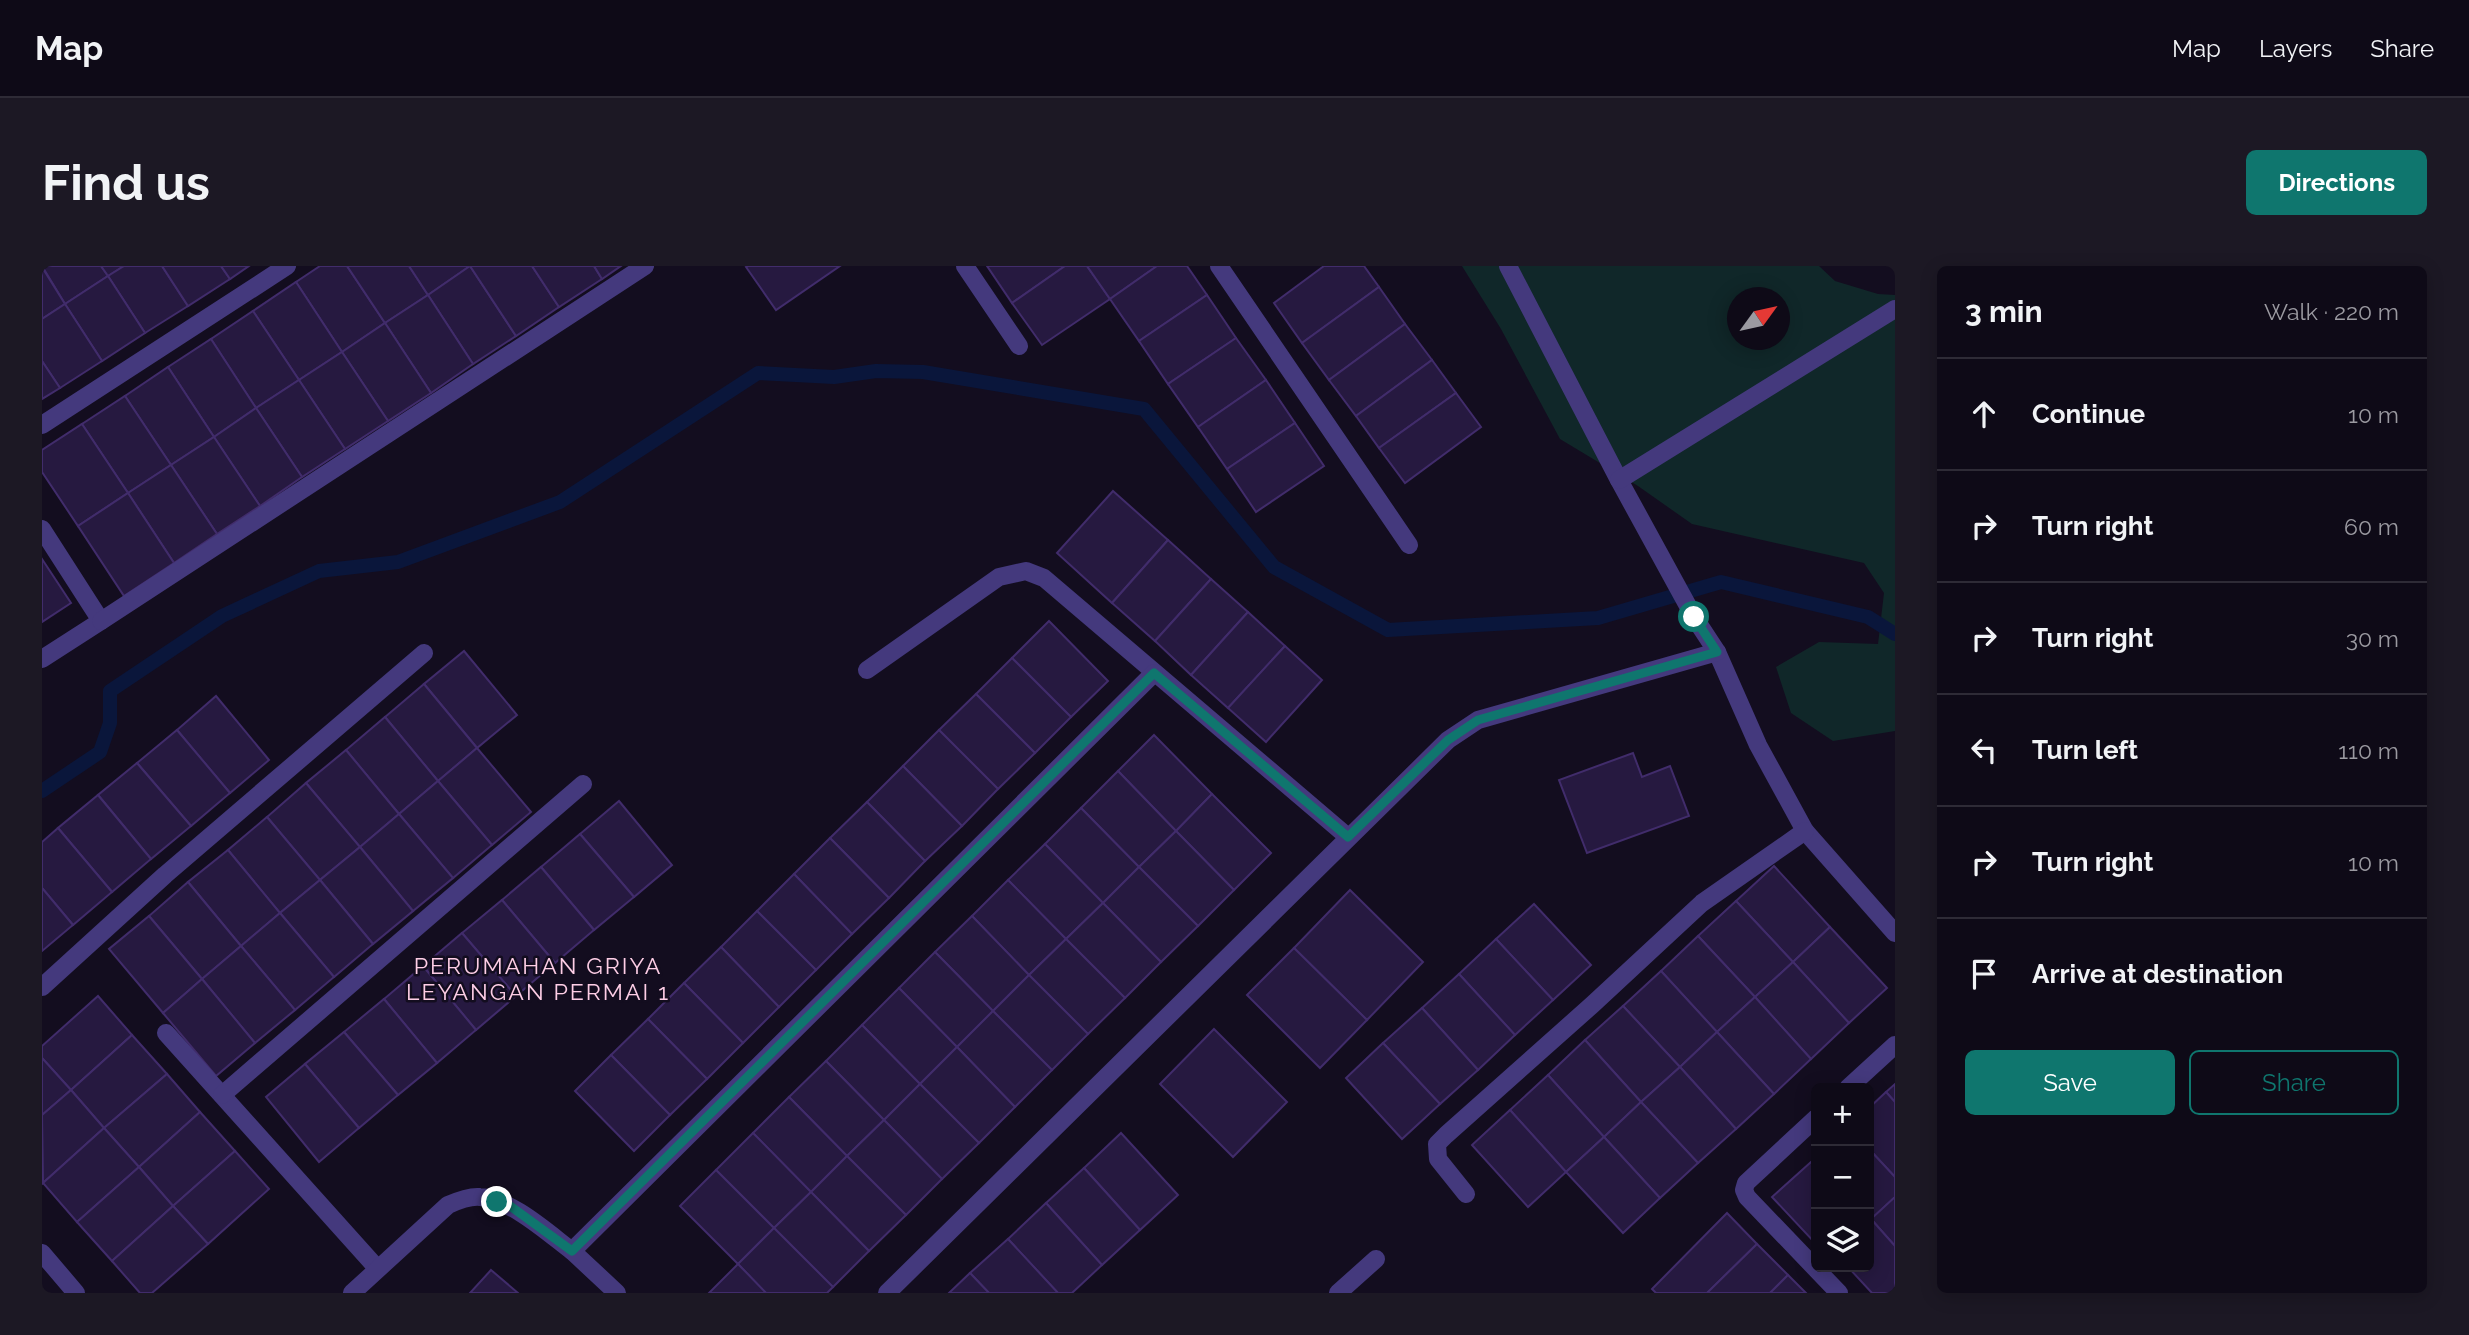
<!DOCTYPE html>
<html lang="en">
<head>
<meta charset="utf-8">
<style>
  :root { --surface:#0e0a17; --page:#1c1824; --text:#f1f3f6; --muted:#9b9aa1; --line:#2e2b36; --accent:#0f766e }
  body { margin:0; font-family:Raleway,sans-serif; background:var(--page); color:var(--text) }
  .controls { position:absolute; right:21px; bottom:21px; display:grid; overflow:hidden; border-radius:10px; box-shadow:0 4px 18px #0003 }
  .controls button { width:63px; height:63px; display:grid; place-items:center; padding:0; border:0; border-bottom:2px solid var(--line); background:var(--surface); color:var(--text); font:35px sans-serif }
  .compass { position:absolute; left:1685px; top:21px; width:63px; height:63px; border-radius:50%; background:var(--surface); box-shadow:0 4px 18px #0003; rotate:57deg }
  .stop { position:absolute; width:21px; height:21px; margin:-16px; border:5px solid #0f766e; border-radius:50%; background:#fff }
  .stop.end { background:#0f766e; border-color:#fff; box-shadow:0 2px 7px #0008 }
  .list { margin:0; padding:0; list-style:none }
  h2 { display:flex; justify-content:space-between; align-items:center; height:91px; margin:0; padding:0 28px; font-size:30px }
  h2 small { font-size:23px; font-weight:400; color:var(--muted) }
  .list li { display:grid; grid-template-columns:46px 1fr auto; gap:21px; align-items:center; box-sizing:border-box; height:112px; padding:0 28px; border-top:2px solid var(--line) }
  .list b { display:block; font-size:26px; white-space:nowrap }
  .list em { font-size:23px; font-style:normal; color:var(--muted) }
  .actions { display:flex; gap:14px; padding:21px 28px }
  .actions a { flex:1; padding:16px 0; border:2px solid var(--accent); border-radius:10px; text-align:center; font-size:24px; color:var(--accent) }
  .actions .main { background:var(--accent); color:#fff }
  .icon { flex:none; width:38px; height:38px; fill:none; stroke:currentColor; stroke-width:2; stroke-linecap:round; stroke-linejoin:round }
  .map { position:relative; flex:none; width:1853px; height:1027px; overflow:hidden; border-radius:10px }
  header { display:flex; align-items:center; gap:42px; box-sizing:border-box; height:98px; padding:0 35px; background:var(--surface); border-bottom:2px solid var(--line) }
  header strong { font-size:33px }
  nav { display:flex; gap:38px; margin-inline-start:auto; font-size:24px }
  .intro { display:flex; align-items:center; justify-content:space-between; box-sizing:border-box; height:168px; padding:0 42px }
  h1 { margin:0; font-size:49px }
  .button { padding:18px 32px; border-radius:10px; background:var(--accent); color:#fff; font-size:24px; font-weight:700 }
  main { display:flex; gap:42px; padding:0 42px }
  aside { flex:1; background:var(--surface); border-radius:10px; box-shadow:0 4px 18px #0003 }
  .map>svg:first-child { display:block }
</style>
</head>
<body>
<header>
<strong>Map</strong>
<nav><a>Map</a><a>Layers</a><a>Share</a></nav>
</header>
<div class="intro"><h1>Find us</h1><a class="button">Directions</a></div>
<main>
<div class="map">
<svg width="1853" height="1027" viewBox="0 0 1853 1027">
  <rect width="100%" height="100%" fill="#130d1f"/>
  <path fill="#102729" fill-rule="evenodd" d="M 1420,0 L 1777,0 L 1793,15 L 1836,28 L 1853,29 L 1853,465 L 1791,475 L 1749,447 L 1734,401 L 1777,376 L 1836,378 L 1842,327 L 1822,297 L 1650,258 L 1596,220 L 1518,173 L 1459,63 ZM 1696,32 L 1738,32 L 1738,74 L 1696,74 Z"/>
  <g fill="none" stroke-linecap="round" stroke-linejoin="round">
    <path stroke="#0a163b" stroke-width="14" d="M 0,525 L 58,486 L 68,457 L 68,425 L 180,350 L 277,305 L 356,296 L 518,236 L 716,107 L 792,111 L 834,105 L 881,106 L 1102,143 L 1232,301 L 1346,364 L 1556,352 L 1679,316 L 1826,351 L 1853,368"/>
  </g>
  <g fill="#261940" stroke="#412c6b" stroke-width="2">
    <path d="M 0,0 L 59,0 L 66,10 L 23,38 Z"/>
    <path d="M 59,0 L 82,0 L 66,10 Z"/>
    <path d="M 82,0 L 120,0 L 146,40 L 103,67 L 66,10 Z"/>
    <path d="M 120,0 L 179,0 L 188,13 L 146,40 Z"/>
    <path d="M 179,0 L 207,0 L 188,13 Z"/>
    <path d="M 278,0 L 305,0 L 343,57 L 300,86 L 254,16 Z"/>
    <path d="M 305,0 L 367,0 L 386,29 L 343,57 Z"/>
    <path d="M 367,0 L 428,0 L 386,29 Z"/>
    <path d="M 428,0 L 474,70 L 431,98 L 386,29 Z"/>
    <path d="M 428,0 L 490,0 L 517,41 L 474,70 Z"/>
    <path d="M 490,0 L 552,0 L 560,13 L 517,41 Z"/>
    <path d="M 552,0 L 579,0 L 560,13 Z"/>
    <path d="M 706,0 L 798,0 L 734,44 L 704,1 Z"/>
    <path d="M 945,0 L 1023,0 L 970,37 Z"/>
    <path d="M 1023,0 L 1045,0 L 1068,33 L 1000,79 L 970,37 Z"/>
    <path d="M 1045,0 L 1115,0 L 1068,33 Z"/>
    <path d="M 1115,0 L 1145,0 L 1165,29 L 1097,75 L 1068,33 Z"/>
    <path d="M 1282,0 L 1322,0 L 1337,21 L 1260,77 L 1232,37 Z"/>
    <path d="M 0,1 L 23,38 L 0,53 Z"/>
    <path d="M 66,10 L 103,67 L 60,95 L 23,38 Z"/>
    <path d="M 254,16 L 300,86 L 257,114 L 211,45 Z"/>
    <path d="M 1337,21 L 1363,58 L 1287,114 L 1260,77 Z"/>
    <path d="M 386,29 L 431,98 L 389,127 L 343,57 Z"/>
    <path d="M 1165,29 L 1194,72 L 1126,118 L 1097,75 Z"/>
    <path d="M 23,38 L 60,95 L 18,122 L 0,95 L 0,53 Z"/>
    <path d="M 211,45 L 257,114 L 214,142 L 169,73 Z"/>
    <path d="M 343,57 L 389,127 L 346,155 L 300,86 Z"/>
    <path d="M 1363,58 L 1390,94 L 1314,150 L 1287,114 Z"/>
    <path d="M 1194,72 L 1224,114 L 1156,161 L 1126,118 Z"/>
    <path d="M 169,73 L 214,142 L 172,171 L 126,101 Z"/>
    <path d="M 300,86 L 346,155 L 303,183 L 257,114 Z"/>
    <path d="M 1390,94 L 1414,127 L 1337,182 L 1314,150 Z"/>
    <path d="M 0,95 L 18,122 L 0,133 Z"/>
    <path d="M 126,101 L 172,171 L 129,199 L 83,130 Z"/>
    <path d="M 257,114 L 303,183 L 260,211 L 214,142 Z"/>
    <path d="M 1224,114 L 1253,157 L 1185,203 L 1156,161 Z"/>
    <path d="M 1414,127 L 1439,161 L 1363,217 L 1337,182 Z"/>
    <path d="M 83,130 L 129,199 L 86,227 L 40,158 Z"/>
    <path d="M 214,142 L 260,211 L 218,240 L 172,171 Z"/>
    <path d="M 1253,157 L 1282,200 L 1214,246 L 1185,203 Z"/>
    <path d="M 40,158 L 86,227 L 36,260 L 0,206 L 0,184 Z"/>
    <path d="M 172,171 L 218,240 L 175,268 L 129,199 Z"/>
    <path d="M 129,199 L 175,268 L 132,297 L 86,227 Z"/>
    <path d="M 1071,225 L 1126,274 L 1070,337 L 1015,287 Z"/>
    <path d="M 86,227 L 132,297 L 82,330 L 36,260 Z"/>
    <path d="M 1126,274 L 1169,313 L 1113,375 L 1070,337 Z"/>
    <path d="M 0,293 L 29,337 L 0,356 Z"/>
    <path d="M 1169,313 L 1206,346 L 1149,409 L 1113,375 Z"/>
    <path d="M 1206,346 L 1243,380 L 1186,442 L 1149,409 Z"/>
    <path d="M 1007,355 L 1066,415 L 1029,451 L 970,392 Z"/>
    <path d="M 1243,380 L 1280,414 L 1224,476 L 1186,442 Z"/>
    <path d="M 422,385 L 475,449 L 435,482 L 382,418 Z"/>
    <path d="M 970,392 L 1029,451 L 993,487 L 934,428 Z"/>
    <path d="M 382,418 L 435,482 L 396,515 L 343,451 Z"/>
    <path d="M 934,428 L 993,487 L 956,523 L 897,464 Z"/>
    <path d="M 174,430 L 227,494 L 188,527 L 135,464 Z"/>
    <path d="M 343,451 L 396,515 L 357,548 L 304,484 Z"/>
    <path d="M 135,464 L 188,527 L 149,560 L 95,497 Z"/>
    <path d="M 897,464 L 956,523 L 920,560 L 861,500 Z"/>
    <path d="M 1112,469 L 1170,528 L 1134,565 L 1076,505 Z"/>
    <path d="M 435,482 L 489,546 L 450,579 L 396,515 Z"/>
    <path d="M 304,484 L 357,548 L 318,581 L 264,517 Z"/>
    <path d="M 1591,487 L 1600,511 L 1628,500 L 1647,550 L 1545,587 L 1517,514 Z"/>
    <path d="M 95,497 L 149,560 L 109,593 L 56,529 Z"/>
    <path d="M 861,500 L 920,560 L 883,595 L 825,536 Z"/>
    <path d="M 1076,505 L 1134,565 L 1097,601 L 1039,542 Z"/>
    <path d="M 396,515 L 450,579 L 411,612 L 357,548 Z"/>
    <path d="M 264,517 L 318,581 L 278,614 L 225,551 Z"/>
    <path d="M 1170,528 L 1229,587 L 1192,624 L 1134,565 Z"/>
    <path d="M 56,529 L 109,593 L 70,626 L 16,562 Z"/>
    <path d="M 577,535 L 630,599 L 592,631 L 538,568 Z"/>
    <path d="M 825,536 L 883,595 L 847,632 L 788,572 Z"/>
    <path d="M 1039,542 L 1097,601 L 1061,637 L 1003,578 Z"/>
    <path d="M 357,548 L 411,612 L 371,645 L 318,581 Z"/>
    <path d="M 225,551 L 278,614 L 238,647 L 186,584 Z"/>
    <path d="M 16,562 L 70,626 L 31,659 L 0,622 L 0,576 Z"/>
    <path d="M 1134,565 L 1192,624 L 1156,660 L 1097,601 Z"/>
    <path d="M 538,568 L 592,631 L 552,664 L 499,601 Z"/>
    <path d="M 788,572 L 847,632 L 810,668 L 752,608 Z"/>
    <path d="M 1003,578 L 1061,637 L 1024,673 L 966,614 Z"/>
    <path d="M 318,581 L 371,645 L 331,678 L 278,614 Z"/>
    <path d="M 186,584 L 238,647 L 199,680 L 146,616 Z"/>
    <path d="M 1732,600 L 1788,661 L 1751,696 L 1694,635 Z"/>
    <path d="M 499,601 L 552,664 L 513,697 L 460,634 Z"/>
    <path d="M 1097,601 L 1156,660 L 1119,696 L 1061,637 Z"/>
    <path d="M 752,608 L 810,668 L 774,704 L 715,645 Z"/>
    <path d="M 278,614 L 331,678 L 292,711 L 238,647 Z"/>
    <path d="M 966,614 L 1024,673 L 987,709 L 930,650 Z"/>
    <path d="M 146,616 L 199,680 L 160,713 L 107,650 Z"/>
    <path d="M 0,622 L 31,659 L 0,685 Z"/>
    <path d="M 1308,624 L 1381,696 L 1325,754 L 1252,682 Z"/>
    <path d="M 460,634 L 513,697 L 474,730 L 420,667 Z"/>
    <path d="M 1694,635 L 1751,696 L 1713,731 L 1656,670 Z"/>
    <path d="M 1061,637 L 1119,696 L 1083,732 L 1024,673 Z"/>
    <path d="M 1492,638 L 1549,699 L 1511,734 L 1454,673 Z"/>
    <path d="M 715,645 L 774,704 L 737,741 L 679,681 Z"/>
    <path d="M 238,647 L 292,711 L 253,744 L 199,680 Z"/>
    <path d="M 107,650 L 160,713 L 121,747 L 67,683 Z"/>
    <path d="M 930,650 L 987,709 L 951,745 L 893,686 Z"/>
    <path d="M 1788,661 L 1845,722 L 1807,757 L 1751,696 Z"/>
    <path d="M 420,667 L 474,730 L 434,764 L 381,700 Z"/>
    <path d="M 1656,670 L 1713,731 L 1675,766 L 1619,705 Z"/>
    <path d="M 1024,673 L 1083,732 L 1046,768 L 987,709 Z"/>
    <path d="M 1454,673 L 1511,734 L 1473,769 L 1417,708 Z"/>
    <path d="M 199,680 L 253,744 L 213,777 L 160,713 Z"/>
    <path d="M 679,681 L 737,741 L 701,777 L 642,717 Z"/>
    <path d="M 1252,682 L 1325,754 L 1278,802 L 1205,729 Z"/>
    <path d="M 893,686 L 951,745 L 915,781 L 857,722 Z"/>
    <path d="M 1751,696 L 1807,757 L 1769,793 L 1713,731 Z"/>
    <path d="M 381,700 L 434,764 L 395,797 L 342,733 Z"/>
    <path d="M 1619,705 L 1675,766 L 1638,801 L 1581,740 Z"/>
    <path d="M 1417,708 L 1473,769 L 1436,804 L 1380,742 Z"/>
    <path d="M 987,709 L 1046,768 L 1010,804 L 951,745 Z"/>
    <path d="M 160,713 L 213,777 L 174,810 L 121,747 Z"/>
    <path d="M 642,717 L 701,777 L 665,813 L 606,753 Z"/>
    <path d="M 857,722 L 915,781 L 878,818 L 820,759 Z"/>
    <path d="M 56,730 L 90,769 L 29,824 L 0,792 L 0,780 Z"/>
    <path d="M 1713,731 L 1769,793 L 1732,828 L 1675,766 Z"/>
    <path d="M 342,733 L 395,797 L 356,829 L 302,766 Z"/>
    <path d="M 1581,740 L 1638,801 L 1599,836 L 1543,774 Z"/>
    <path d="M 1380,742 L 1436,804 L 1398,838 L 1341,777 Z"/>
    <path d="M 951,745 L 1010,804 L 973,841 L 915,781 Z"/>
    <path d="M 606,753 L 665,813 L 628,849 L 569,789 Z"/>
    <path d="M 820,759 L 878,818 L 842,854 L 784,795 Z"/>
    <path d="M 1172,763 L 1245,836 L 1191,891 L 1118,818 Z"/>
    <path d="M 302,766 L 356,829 L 317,862 L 263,798 Z"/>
    <path d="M 1675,766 L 1732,828 L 1694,863 L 1638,801 Z"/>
    <path d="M 90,769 L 125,808 L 62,862 L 29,824 Z"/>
    <path d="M 1543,774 L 1599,836 L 1562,871 L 1506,809 Z"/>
    <path d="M 1341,777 L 1398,838 L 1360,873 L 1304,812 Z"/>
    <path d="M 915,781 L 973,841 L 937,877 L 878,818 Z"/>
    <path d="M 569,789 L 628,849 L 592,885 L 533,825 Z"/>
    <path d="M 0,792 L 29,824 L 0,849 Z"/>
    <path d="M 784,795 L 842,854 L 805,890 L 747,831 Z"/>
    <path d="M 263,798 L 317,862 L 277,896 L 224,831 Z"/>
    <path d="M 1638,801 L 1694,863 L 1656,897 L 1599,836 Z"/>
    <path d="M 125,808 L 158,846 L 97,901 L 62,862 Z"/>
    <path d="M 1506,809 L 1562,871 L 1524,906 L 1468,844 Z"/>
    <path d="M 878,818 L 937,877 L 900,913 L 842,854 Z"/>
    <path d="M 1853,818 L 1853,836 L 1844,826 Z"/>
    <path d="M 29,824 L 62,862 L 1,917 L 0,849 Z"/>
    <path d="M 1844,826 L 1853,836 L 1853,911 L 1827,883 L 1827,842 Z"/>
    <path d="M 747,831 L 805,890 L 769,926 L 711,867 Z"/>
    <path d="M 1599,836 L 1656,897 L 1618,932 L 1562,871 Z"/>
    <path d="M 1468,844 L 1524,906 L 1486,941 L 1430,879 Z"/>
    <path d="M 158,846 L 193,885 L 131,940 L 97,901 Z"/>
    <path d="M 842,854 L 900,913 L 864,949 L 805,890 Z"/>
    <path d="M 62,862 L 97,901 L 35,956 L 1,917 Z"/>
    <path d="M 711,867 L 769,926 L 732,962 L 674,904 Z"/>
    <path d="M 1079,867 L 1136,929 L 1098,964 L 1042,902 Z"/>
    <path d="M 1562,871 L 1618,932 L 1581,967 L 1524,906 Z"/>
    <path d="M 1827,883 L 1853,911 L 1853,931 L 1827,955 Z"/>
    <path d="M 193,885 L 227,923 L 166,978 L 131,940 Z"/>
    <path d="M 805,890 L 864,949 L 827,985 L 769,926 Z"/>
    <path d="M 1769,896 L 1774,903 L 1774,978 L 1730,931 Z"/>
    <path d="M 97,901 L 131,940 L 70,995 L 35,956 Z"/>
    <path d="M 1042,902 L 1098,964 L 1060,999 L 1004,937 Z"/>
    <path d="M 674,904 L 732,962 L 696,998 L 638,940 Z"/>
    <path d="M 769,926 L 827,985 L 791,1021 L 732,962 Z"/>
    <path d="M 1853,931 L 1853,980 L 1829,953 Z"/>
    <path d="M 1004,937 L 1060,999 L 1030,1027 L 1016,1027 L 966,973 Z"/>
    <path d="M 131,940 L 166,978 L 110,1027 L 98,1027 L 70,995 Z"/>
    <path d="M 1685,947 L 1715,978 L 1665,1027 L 1614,1027 L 1610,1023 Z"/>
    <path d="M 1829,953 L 1853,980 L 1853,1027 L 1830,1027 L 1806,1001 L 1827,1001 L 1827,955 Z"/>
    <path d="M 732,962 L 791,1021 L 785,1027 L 724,1027 L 696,998 Z"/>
    <path d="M 966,973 L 1016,1027 L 947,1027 L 928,1007 Z"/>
    <path d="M 1715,978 L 1746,1009 L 1728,1027 L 1665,1027 Z"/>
    <path d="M 696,998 L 724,1027 L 667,1027 Z"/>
    <path d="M 449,1004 L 476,1027 L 428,1027 Z"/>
    <path d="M 928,1007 L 947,1027 L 907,1027 Z"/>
    <path d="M 1746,1009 L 1764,1027 L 1728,1027 Z"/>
  </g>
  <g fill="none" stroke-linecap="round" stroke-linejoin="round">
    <g stroke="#44397d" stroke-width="18">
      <path d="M 923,0 L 977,80"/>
      <path d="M 1177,0 L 1367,279"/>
      <path d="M 1466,0 L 1577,214 L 1652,351 L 1675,386 L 1716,479 L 1763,565 L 1853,667"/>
      <path d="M 0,159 L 245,0"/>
      <path d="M 1577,214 L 1853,43"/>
      <path d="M 0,263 L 59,355 L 0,393"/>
      <path d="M 59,355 L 603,0"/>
      <path d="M 825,404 L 957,311 L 984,305 L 1002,312 L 1306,571"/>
      <path d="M 0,721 L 123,609 L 382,387"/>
      <path d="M 124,767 L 335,1002"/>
      <path d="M 1806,822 L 1853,779"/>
      <path d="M 180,829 L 541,518"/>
      <path d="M 1774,852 L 1704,917 L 1702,924 L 1705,931 L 1797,1027"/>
      <path d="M 1424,928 L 1396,893 L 1395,878 L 1404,869 L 1550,739 L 1660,637 L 1763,565"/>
      <path d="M 0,987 L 34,1027"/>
      <path d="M 310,1027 L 406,939 C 415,935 428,930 438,931 C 469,933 506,967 530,985"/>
      <path d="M 575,1027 L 530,985 L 1112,407"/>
      <path d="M 845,1027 L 1406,474 L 1436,454 L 1675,386"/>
      <path d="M 1296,1027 L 1334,993"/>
    </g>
  </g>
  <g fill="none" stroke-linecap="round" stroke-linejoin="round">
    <path stroke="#0f766e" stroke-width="9" d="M 455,936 L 468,940 L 530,985 L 1112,407 L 1306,571 L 1406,474 L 1436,454 L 1675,386 L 1652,351"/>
  </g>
  <g text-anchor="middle" stroke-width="5" stroke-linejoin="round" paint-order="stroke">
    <g font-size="23" letter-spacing="2" fill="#fecee6" stroke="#130d1f">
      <text x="496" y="708">PERUMAHAN GRIYA<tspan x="496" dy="26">LEYANGAN PERMAI 1</tspan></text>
    </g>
  </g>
</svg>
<div class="controls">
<button>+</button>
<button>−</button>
<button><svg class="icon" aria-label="layers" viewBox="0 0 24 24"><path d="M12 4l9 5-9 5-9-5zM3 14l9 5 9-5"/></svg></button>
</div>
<svg class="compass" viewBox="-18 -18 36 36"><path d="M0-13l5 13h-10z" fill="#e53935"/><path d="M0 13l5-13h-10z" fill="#9b9aa1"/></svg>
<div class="stop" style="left:1652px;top:351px"></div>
<div class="stop end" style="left:455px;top:936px"></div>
</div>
<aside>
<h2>3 min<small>Walk · 220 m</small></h2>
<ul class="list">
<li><svg class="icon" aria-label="ahead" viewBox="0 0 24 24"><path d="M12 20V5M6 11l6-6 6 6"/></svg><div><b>Continue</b></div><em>10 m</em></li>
<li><svg class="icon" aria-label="right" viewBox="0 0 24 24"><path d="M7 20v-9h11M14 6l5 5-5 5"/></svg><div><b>Turn right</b></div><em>60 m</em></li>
<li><svg class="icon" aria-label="right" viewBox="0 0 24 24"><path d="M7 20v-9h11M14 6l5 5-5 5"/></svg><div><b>Turn right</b></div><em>30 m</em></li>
<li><svg class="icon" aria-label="left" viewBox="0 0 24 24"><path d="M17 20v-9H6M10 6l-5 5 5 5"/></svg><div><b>Turn left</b></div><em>110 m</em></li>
<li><svg class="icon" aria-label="right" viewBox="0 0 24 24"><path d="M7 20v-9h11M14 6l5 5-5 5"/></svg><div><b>Turn right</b></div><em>10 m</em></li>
<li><svg class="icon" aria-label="arrive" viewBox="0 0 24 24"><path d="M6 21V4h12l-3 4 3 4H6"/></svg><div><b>Arrive at destination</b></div></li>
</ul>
<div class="actions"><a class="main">Save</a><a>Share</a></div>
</aside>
</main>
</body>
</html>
